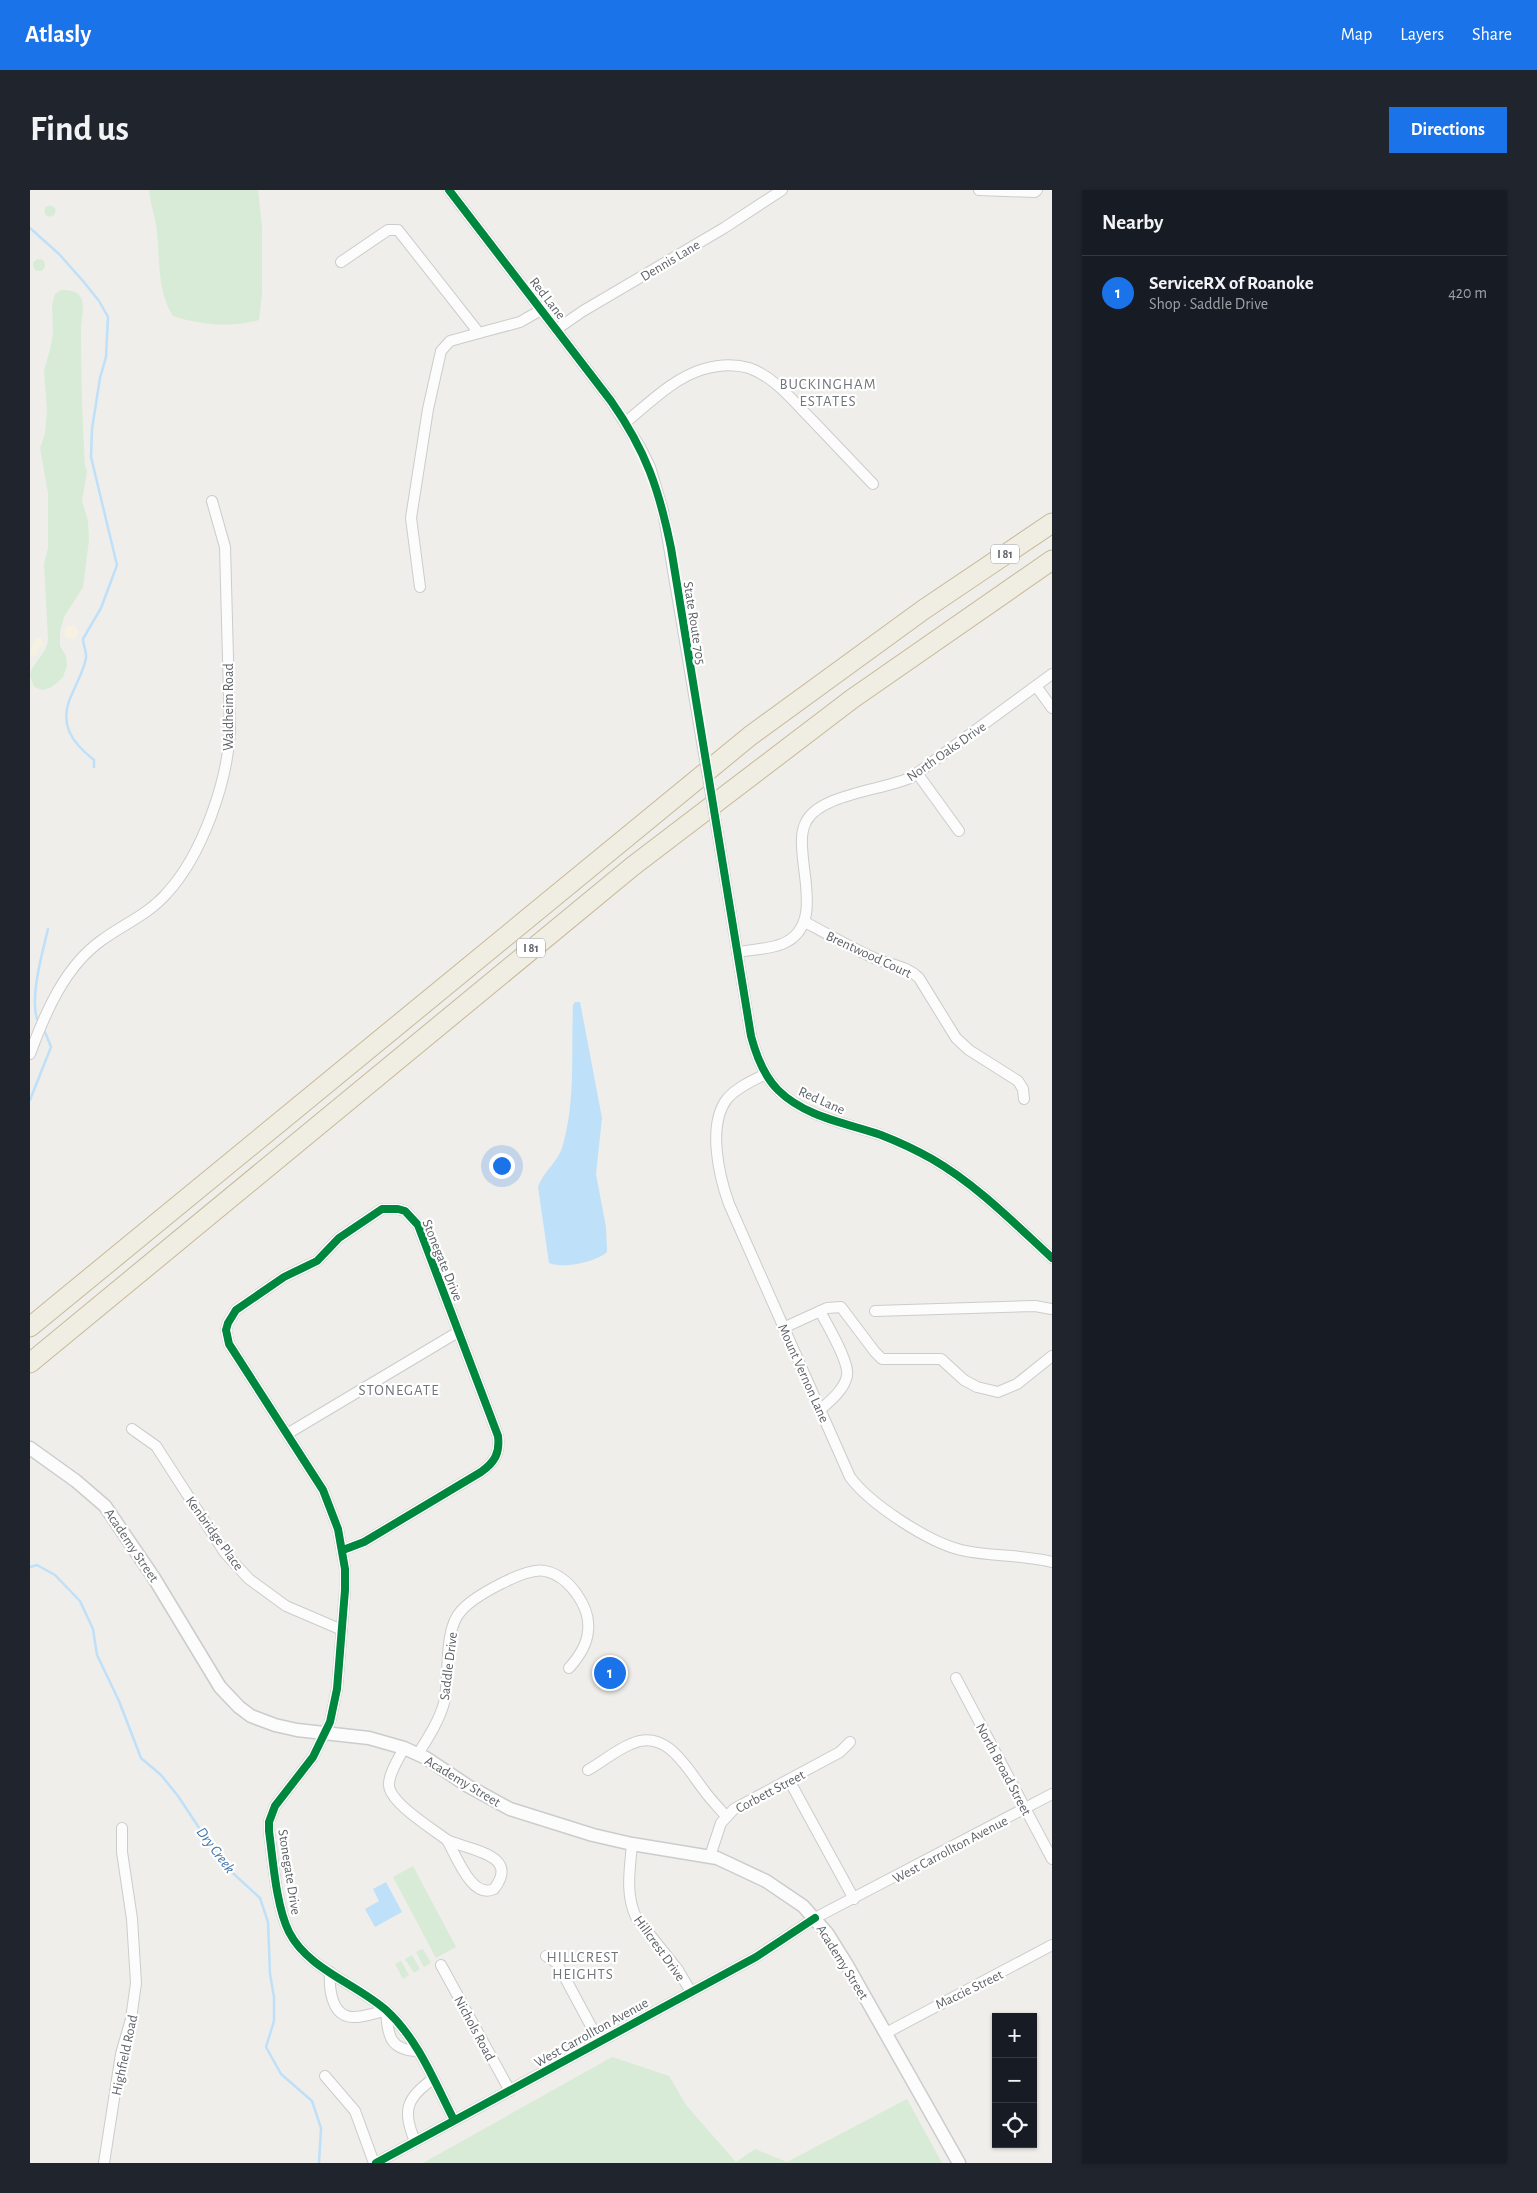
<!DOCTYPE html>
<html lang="en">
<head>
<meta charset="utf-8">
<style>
  :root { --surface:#171b24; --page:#20242c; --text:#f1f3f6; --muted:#9ea1a6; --line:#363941; --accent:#1a73e8 }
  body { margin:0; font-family:"Alegreya Sans",sans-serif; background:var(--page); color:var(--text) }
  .controls { position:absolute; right:15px; bottom:15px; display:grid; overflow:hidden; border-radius:0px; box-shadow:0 1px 4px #0004 }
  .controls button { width:45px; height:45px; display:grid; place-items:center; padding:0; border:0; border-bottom:1px solid var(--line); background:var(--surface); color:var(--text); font:25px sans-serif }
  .you { position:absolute; left:471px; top:975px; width:18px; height:18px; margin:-12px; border:4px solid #fff; border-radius:50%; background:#1a73e8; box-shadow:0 0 0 8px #1a73e833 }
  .badge { display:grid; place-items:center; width:32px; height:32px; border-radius:50%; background:var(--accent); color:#fff; font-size:16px; font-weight:700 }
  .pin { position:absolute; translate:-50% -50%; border:2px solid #fff; box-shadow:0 1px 5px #0006 }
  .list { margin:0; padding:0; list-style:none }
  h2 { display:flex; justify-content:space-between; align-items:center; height:65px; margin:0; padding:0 20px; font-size:21px }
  h2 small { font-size:16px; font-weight:400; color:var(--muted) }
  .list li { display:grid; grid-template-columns:32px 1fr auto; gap:15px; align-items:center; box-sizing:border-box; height:75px; padding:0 20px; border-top:1px solid var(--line) }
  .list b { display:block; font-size:19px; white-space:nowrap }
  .list p { margin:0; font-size:16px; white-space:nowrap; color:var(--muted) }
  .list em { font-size:16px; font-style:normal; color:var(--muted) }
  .icon { flex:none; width:28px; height:28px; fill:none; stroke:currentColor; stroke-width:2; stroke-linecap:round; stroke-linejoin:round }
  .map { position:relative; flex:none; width:1022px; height:1973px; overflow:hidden; border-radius:0px }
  header { display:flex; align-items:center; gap:30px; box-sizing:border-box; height:70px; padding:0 25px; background:var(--accent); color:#fff }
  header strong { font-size:24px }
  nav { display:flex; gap:28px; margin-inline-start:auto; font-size:18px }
  .intro { display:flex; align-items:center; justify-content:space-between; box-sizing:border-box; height:120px; padding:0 30px }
  h1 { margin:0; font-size:35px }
  .button { padding:12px 22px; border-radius:0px; background:var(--accent); color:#fff; font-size:18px; font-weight:700 }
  main { display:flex; gap:30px; padding:0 30px }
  aside { flex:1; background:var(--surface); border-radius:0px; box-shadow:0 1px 4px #0004 }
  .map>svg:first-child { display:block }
</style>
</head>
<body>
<header>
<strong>Atlasly</strong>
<nav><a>Map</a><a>Layers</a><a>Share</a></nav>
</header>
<div class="intro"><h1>Find us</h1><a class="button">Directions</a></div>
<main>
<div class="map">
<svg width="1022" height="1973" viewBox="0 0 1022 1973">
  <rect width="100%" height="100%" fill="#efeeea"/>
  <g fill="#d8ebd6">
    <path d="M 119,0 L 228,0 L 232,37 L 232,104 L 229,130 C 200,138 171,135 143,126 C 127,101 130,71 127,42 C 126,28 120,14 119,0 Z"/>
    <circle cx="20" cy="21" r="5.5"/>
    <circle cx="9" cy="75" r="6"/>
    <path d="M 31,100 C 38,100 47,100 51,108 C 55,116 51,130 51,138 C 51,184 52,230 55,276 L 57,281 L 52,311 L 58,331 L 59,350 L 53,397 L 34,427 L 30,441 L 30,456 L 36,466 L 37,476 L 33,487 L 22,497 L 13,500 L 4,497 L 0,486 C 2,472 16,466 18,450 L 14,374 L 18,358 L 18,303 L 10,258 L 15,243 L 17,221 L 14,180 L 20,160 L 23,143 L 22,115 L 25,104 Z"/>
    <path d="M 383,1676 L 426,1757 L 406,1768 L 363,1687 Z"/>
    <path d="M 393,1759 L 401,1773 L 394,1777 L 386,1762 Z"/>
    <path d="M 382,1765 L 390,1779 L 384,1783 L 375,1769 Z"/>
    <path d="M 371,1771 L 379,1785 L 373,1789 L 365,1774 Z"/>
    <path d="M 582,1867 L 639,1886 L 656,1915 L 706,1972 L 725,1959 L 757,1972 L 877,1909 L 912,1973 L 393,1973 Z"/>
  </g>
  <g fill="#f6f1e1">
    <circle cx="41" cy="442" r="7"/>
    <path d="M 6,448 L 12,449 L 13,455 L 8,458 L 6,465 L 1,466 L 0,462 Z"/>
  </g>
  <g fill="#bfe0f9">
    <path d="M 545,812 L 550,812 L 572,928 L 566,984 L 576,1037 L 577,1062 C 566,1072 533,1079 519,1073 L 508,997 C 513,982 527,973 532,958 C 546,912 541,862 543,815 Z"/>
    <path d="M 356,1692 L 372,1722 L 345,1737 L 335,1719 L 349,1711 L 343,1699 Z"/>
  </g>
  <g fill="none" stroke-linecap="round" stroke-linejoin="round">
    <g stroke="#bfe0f9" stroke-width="2.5">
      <path d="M 0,38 L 29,64 L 53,91 L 69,111 L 78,127 L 76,167 L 70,188 L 62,239 L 61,267 L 87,375 L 71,418 L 53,449 C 53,455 57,462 56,468 C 54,480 47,492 42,504 C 28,533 41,552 64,570 L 64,577"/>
      <path d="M 7,829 C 0,806 12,764 18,739"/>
      <path d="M 0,910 L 21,857 L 15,842"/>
      <path d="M 0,1377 L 7,1375 L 25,1385 L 50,1411 L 63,1439 L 67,1465 L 89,1511 L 111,1568 L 131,1585 L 148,1606 L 193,1674 L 230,1708 L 238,1732 L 240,1784 L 244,1807 L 244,1831 L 236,1857 L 251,1884 L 282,1911 L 291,1938 L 289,1973"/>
    </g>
    <defs>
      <g id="minor">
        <path d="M 419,0 L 581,211 L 610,257 L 620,277 L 633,321 L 672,552"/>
        <path d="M 949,0 L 1005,2 L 1007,0"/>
        <path d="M 311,72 L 358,40 L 368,40 L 449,143 L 490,132 L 511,120"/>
        <path d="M 527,139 L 553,121 L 694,38 L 752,0"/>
        <path d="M 596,232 C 619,213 645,187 674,179 C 688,175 705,174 719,178 C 745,187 764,212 783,231 C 803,252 823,273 843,294"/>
        <path d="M 390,397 L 381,328 L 398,219 L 411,161 L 420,151 L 449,143"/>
        <path d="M 1006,496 L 1022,518"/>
        <path d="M 887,583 L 929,641"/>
        <path d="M 688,645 L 721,846 C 726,865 734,886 748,900 C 775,927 816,933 851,945 C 869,952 886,960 902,969 C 947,995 984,1033 1022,1068"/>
        <path d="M 775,732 C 797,744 820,757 844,768 C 860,775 876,775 889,788 L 926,848 L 939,860 L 988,891 L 993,899 L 994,909"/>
        <path d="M 707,762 C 721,760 739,759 752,754 C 787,740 776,699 773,669 C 772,657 770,643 776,632 C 789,604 855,600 882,587 L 1022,484"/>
        <path d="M 0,864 C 15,823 35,776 72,750 C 94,734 119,724 137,703 C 172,665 197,593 200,542 L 195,357 L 182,311"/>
        <path d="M 736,884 C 723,890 706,898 697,909 C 677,935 689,986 699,1014 L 820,1287 C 840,1314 898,1352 931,1360 C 961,1367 992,1364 1022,1372"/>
        <path d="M 845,1121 L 1005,1116 L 1022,1119"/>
        <path d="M 753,1138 L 797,1118 L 811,1117 L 845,1162 L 852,1169 L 911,1169 L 934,1190 L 947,1197 L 968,1202 L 987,1194 L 1022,1166"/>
        <path d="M 790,1220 C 800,1211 814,1200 817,1186 C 820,1172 797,1135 790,1121"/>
        <path d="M 102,1239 L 126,1256 L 195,1363 L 219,1389 L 256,1416 L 312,1440"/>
        <path d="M 257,1244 L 428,1142"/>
        <path d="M 313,1360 L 334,1352 L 451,1282 C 465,1272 470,1263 468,1246 L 388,1035 L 375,1021 L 368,1019 L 352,1019 L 309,1048 L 287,1071 L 254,1087 L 206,1120 L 198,1133 L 196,1140 L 199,1154 L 293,1300 L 308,1339 L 315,1379 L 315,1400 L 307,1499 L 300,1532 L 283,1567 L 245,1616 L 239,1632 L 239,1641 C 243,1670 246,1716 259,1742 C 278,1779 325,1793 356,1820 C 388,1849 405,1893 424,1930"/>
        <path d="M 926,1488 L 1022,1669"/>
        <path d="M 374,1558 C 369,1568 359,1583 359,1594 C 358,1612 403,1639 417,1650"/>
        <path d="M 388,1564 C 398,1548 409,1531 414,1513 C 420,1487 413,1440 431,1421 C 444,1406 496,1377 515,1381 C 539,1386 561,1417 558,1441 C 557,1455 548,1468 539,1478"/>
        <path d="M 558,1580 C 572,1572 586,1560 601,1554 C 636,1538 656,1577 673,1599 C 680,1609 688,1617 696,1626"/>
        <path d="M 759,1590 L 824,1709"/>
        <path d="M 417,1650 C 438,1660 491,1664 464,1699 C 442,1710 426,1665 417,1650 Z"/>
        <path d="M 602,1654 C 600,1678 595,1704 606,1727 L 648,1780 L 661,1802"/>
        <path d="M 680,1666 L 691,1633 L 704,1619 L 810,1562 L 820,1552"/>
        <path d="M 516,1766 L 527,1773 L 569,1851"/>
        <path d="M 411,1775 L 480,1901"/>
        <path d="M 300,1782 C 299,1797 301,1826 322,1827 C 334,1828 345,1822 356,1821 C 358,1845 359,1860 388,1861"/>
        <path d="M 856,1843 L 1022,1755"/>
        <path d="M 295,1886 L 325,1921 L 344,1973"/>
        <path d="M 385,1951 C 372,1921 376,1908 403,1889"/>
        <path d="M 74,1973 L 91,1864 L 101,1829 L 106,1793 L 102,1729 L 92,1662 L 92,1638"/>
        <path d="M 346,1973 L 726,1767 L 785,1728 L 1022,1604"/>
      </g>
      <path id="tertiary" d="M 0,1258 L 46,1291 L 75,1316 L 124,1388 L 190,1497 L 209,1517 L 221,1526 L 245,1535 L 267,1540 L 339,1548 L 374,1558 L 396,1568 L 438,1596 L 480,1619 L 563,1645 L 602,1654 L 687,1668 L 736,1691 L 773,1716 L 797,1743 L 817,1775 L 929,1973"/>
      <g id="motorway">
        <path d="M 0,1137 L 720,546 L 893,420 L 1022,333"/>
        <path d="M 0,1173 L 603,676 L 822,509 L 1022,370"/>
      </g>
    </defs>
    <use href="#minor" stroke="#cbcccc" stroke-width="12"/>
    <use href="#tertiary" stroke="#cbcccc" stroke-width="15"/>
    <use href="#motorway" stroke="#c8b996" stroke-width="21"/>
    <use href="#minor" stroke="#fdfcfc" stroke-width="10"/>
    <use href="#tertiary" stroke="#fdfcfc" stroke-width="12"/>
    <use href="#motorway" stroke="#f0ede3" stroke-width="19"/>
    <defs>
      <path id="minor-bridge" d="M 672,552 L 688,645"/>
    </defs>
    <use href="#minor-bridge" stroke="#cbcccc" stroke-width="12" stroke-linecap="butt"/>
    <use href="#minor-bridge" stroke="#fdfcfc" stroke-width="10"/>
    <defs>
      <g id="cycleway">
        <path d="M 419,0 L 581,211 C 616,261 629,299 641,358 L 721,846 C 726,865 734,886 748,900 C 775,927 816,933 851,945 C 869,952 886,960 902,969 C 947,995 984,1033 1022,1068"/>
        <path d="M 313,1360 L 334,1352 L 451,1282 C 465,1272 470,1263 468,1246 L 388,1035 L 375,1021 L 368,1019 L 352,1019 L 309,1048 L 287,1071 L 254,1087 L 206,1120 L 198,1133 L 196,1140 L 199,1154 L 293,1300 L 308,1339 L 315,1379 L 315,1400 L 307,1499 L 300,1532 L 283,1567 L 245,1616 L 239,1632 L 239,1641 C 243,1670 246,1716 259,1742 C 278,1779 325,1793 356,1820 C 388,1849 405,1893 424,1930"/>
        <path d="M 346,1973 L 726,1767 L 785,1728"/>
      </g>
    </defs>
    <use href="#cycleway" stroke="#fff" stroke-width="11"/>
    <use href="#cycleway" stroke="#00873e" stroke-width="8"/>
  </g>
  <g text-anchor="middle" stroke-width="4.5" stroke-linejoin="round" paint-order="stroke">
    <g fill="#fff" stroke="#8f9295" stroke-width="1">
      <rect x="961" y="354.5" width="28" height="19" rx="4"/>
      <rect x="487" y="748.5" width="28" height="19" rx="4"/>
    </g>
    <g font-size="12" font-weight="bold" fill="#5f6368">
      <text x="975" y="368">I 81</text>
      <text x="501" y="762">I 81</text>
    </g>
    <g font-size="14" fill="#5f6368" stroke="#fff">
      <text transform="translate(640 70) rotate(-31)" y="5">Dennis Lane</text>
      <text transform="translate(518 108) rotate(52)" y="5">Red Lane</text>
      <text transform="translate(665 433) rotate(81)" y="5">State Route 705</text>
      <text transform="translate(198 517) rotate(-90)" y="5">Waldheim Road</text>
      <text transform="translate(916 561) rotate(-35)" y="5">North Oaks Drive</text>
      <text transform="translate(839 764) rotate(25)" y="5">Brentwood Court</text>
      <text transform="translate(792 910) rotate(24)" y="5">Red Lane</text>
      <text transform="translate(413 1070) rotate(68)" y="5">Stonegate Drive</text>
      <text transform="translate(774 1183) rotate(66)" y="5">Mount Vernon Lane</text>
      <text transform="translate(185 1343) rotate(54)" y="5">Kenbridge Place</text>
      <text transform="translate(102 1355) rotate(56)" y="5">Academy Street</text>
      <text transform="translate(418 1476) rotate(-83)" y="5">Saddle Drive</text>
      <text transform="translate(974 1579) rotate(62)" y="5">North Broad Street</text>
      <text transform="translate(433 1591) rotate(31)" y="5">Academy Street</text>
      <text transform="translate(740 1601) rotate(-28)" y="5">Corbett Street</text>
      <text transform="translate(920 1659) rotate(-28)" y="5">West Carrollton Avenue</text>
      <text transform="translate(260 1682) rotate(81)" y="5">Stonegate Drive</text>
      <text transform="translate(630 1758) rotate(54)" y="5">Hillcrest Drive</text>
      <text transform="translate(813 1772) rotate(58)" y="5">Academy Street</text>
      <text transform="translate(939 1799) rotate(-26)" y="5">Maccie Street</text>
      <text transform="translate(445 1838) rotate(62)" y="5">Nichols Road</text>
      <text transform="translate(561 1842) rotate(-29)" y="5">West Carrollton Avenue</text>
      <text transform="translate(94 1865) rotate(-78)" y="5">Highfield Road</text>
    </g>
    <g font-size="15" letter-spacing="1" fill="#70757a" stroke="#fff">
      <text x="798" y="199">BUCKINGHAM<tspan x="798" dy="17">ESTATES</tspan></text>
      <text x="369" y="1205">STONEGATE</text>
      <text x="553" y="1772">HILLCREST<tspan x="553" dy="17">HEIGHTS</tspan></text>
    </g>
    <g font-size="15" font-style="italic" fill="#4174aa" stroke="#fff">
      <text transform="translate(186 1660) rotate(53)" y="5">Dry Creek</text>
    </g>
  </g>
</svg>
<div class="controls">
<button>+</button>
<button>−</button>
<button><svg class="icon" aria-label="locate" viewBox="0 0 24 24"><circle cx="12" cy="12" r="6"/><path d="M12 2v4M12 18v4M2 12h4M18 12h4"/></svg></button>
</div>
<div class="you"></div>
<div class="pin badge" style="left:580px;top:1483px">1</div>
</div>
<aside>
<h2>Nearby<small></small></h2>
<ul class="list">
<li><span class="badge">1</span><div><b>ServiceRX of Roanoke</b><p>Shop · Saddle Drive</p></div><em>420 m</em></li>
</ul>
</aside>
</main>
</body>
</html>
